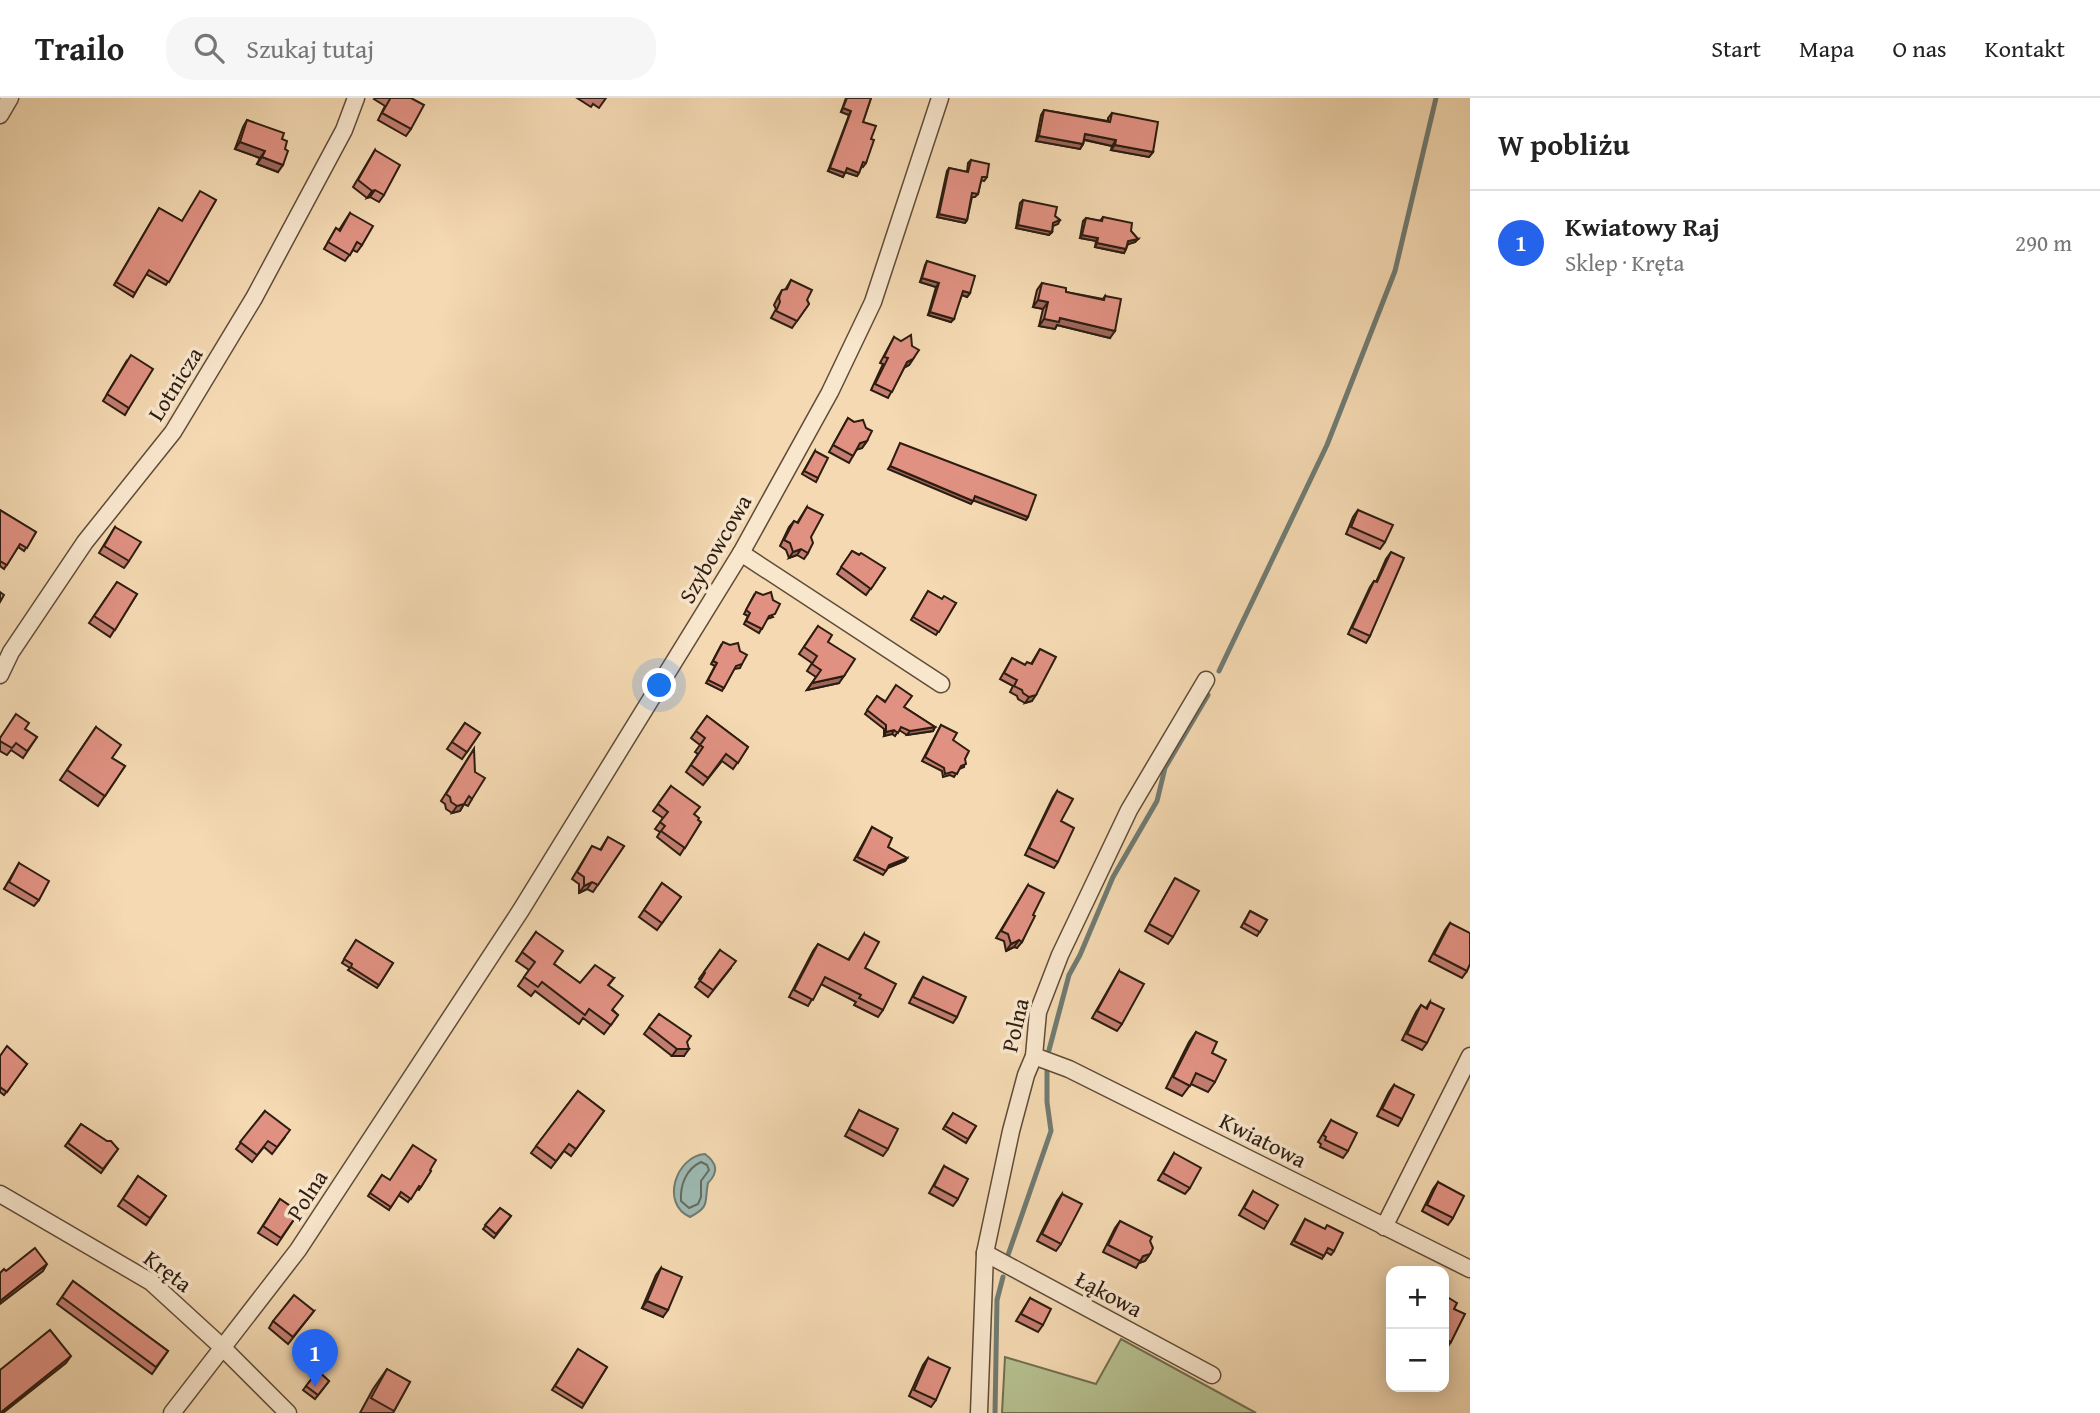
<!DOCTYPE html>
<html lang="pl">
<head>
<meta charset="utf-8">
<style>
  :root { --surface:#fff; --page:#f6f6f6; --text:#222; --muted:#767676; --line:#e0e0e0; --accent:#2563eb }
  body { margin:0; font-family:"Gentium Book Plus",serif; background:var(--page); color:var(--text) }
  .controls { position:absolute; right:21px; bottom:21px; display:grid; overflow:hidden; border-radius:14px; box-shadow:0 4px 18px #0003 }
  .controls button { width:63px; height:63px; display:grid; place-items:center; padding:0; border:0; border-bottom:2px solid var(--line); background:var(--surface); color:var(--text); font:35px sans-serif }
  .you { position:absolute; left:660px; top:588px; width:24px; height:24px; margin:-18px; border:5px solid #fff; border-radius:50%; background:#1a73e8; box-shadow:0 0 0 10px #1a73e833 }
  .badge { display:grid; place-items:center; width:46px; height:46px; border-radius:50%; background:var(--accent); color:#fff; font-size:23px; font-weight:700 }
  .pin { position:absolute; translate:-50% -58px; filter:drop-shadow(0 2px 4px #0008) }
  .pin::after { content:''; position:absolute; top:37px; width:24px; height:21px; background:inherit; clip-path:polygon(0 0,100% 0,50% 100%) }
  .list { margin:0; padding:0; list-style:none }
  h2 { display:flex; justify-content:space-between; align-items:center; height:91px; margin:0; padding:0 28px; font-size:30px }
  h2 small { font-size:23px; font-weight:400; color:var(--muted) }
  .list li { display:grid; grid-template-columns:46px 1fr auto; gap:21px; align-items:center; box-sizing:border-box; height:105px; padding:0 28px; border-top:2px solid var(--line) }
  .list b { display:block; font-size:26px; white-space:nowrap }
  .list p { margin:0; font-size:23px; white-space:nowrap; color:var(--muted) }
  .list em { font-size:23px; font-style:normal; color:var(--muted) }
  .icon { flex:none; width:38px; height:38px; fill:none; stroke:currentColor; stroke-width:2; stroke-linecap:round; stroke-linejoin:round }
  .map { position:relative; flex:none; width:1470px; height:1315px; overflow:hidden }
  header { display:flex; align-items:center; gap:42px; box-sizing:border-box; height:98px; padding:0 35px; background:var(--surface); border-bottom:2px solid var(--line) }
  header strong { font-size:33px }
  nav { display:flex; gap:38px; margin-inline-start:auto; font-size:24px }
  .search { width:490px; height:63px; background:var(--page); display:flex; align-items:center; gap:18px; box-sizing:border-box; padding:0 24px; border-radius:28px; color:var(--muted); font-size:26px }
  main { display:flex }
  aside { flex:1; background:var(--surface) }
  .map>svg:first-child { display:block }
</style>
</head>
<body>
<header>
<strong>Trailo</strong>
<div class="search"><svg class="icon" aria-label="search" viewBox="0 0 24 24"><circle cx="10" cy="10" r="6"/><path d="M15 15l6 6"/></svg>Szukaj tutaj</div>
<nav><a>Start</a><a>Mapa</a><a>O nas</a><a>Kontakt</a></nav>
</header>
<main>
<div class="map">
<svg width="1470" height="1315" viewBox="0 0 1470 1315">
  <rect width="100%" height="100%" fill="#f4d9b2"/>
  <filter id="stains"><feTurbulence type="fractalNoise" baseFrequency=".00286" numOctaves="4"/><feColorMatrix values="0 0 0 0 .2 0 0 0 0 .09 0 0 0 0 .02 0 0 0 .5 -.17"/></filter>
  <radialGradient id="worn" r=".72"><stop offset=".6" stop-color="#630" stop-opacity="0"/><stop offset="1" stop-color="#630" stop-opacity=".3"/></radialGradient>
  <path fill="#b6c090" stroke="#726e50" stroke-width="2" d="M 1121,1241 L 1256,1315 L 1002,1315 L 1005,1259 L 1096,1286 Z"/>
  <path fill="#9db9b3" stroke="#707b72" stroke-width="2" d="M 705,1056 C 717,1065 719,1074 708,1085 C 704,1104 711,1108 690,1119 C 660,1106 676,1058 705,1056 Z"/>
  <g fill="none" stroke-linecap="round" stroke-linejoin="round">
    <path stroke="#656b62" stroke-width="2" d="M 701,1064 L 707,1067 L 709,1072 L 701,1083 L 701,1099 L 698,1106 L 689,1110 L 681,1103 C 680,1087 686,1071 701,1064 Z"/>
    <g stroke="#707b72" stroke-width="5">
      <path d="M 1219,573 L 1327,347 L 1395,173 L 1436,0"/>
      <path d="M 1049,952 L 1069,877 L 1080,857 L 1113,779 L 1157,703 L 1165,670 L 1208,597"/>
      <path d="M 1008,1157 L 1051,1033 L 1047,1004 L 1047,973"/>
      <path d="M 995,1315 L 997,1202 L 1003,1179"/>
    </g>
    <defs>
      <g id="minor">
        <path d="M 0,17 L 10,0"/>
        <path d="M 741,455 L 941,586"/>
        <path d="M 0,577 L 11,554 L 85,444 L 173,334 L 254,200 L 344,32 L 356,0"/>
        <path d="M 1034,958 L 1069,971 L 1470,1171"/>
        <path d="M 0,1096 L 151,1184 L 222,1249 L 288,1315"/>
        <path d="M 1384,1129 L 1470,958"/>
        <path d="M 985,1155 L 1212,1277"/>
        <path d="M 172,1315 L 298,1152 L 319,1120 L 521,812 L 741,455 L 830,294 L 873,204 L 940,0"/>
        <path d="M 979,1315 L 985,1155 L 1011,1033 L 1026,977 L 1034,958 L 1038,914 L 1060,857 L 1129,712 L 1206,582"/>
      </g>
    </defs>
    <use href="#minor" stroke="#5f4c38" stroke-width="19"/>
    <use href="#minor" stroke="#f8e6cd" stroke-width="16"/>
  </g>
  <g fill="#c17d70" stroke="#2d1d10" stroke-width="2">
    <path d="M 375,0 L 411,0 L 411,31 L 406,38 L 378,22 L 385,8 L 374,1 Z"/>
    <path d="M 577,0 L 606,0 L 599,10 L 593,6 L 591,9 Z"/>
    <path d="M 846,0 L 871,0 L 863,24 L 871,41 L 866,65 L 863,69 L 862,68 L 857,78 L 845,74 L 843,79 L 828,73 L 849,17 L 841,14 Z"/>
    <path d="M 1044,12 L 1108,23 L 1108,20 L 1112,15 L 1153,54 L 1149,59 L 1111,52 L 1112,48 L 1084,42 L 1083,46 L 1080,51 L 1036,43 L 1041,17 Z"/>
    <path d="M 247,22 L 282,41 L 278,74 L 257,66 L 260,60 L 235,51 L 243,29 Z"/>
    <path d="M 375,52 L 384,97 L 379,104 L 370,99 L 367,100 L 353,89 Z"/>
    <path d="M 971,62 L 987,79 L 984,83 L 981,82 L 978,96 L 975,99 L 972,99 L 967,122 L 965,125 L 937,119 L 947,73 L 949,70 L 967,74 L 968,65 Z"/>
    <path d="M 216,102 L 166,187 L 146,176 L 133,199 L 114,187 L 159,110 L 182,123 Z"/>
    <path d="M 1023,102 L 1055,118 L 1060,122 L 1058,126 L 1053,128 L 1052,134 L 1049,137 L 1016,130 L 1020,105 Z"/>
    <path d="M 350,115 L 362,147 L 357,154 L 353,152 L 345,163 L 324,151 L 336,130 L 339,132 Z"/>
    <path d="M 1103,119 L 1131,133 L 1138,141 L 1135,144 L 1128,146 L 1124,155 L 1095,149 L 1096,143 L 1080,140 L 1083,123 L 1086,120 L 1100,123 Z"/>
    <path d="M 927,163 L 970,195 L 967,199 L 962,197 L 951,224 L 928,217 L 936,189 L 920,184 L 925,167 Z"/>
    <path d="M 791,182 L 807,202 L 809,206 L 792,230 L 771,220 L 776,211 L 774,207 L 778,199 L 782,192 L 785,192 Z"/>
    <path d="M 1042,185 L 1066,194 L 1103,201 L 1105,198 L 1110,240 L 1057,227 L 1055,231 L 1039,228 L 1043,211 L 1033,209 L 1037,192 Z"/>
    <path d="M 894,239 L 913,261 L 909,267 L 904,270 L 888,300 L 871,292 L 883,266 L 880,265 Z"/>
    <path d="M 126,264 L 129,310 L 125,317 L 103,303 Z"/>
    <path d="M 848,320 L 854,324 L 867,343 L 862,350 L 857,351 L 849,365 L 829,354 Z"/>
    <path d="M 815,353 L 818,380 L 816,384 L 802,376 Z"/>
    <path d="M 807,409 L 811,439 L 808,455 L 804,461 L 797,457 L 789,460 L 786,452 L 780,448 L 789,429 L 794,423 L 797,425 Z"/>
    <path d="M 0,412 L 36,434 L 24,453 L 18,449 L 4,471 L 0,468 Z"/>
    <path d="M 1358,412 L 1385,444 L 1380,451 L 1346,436 L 1353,419 Z"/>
    <path d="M 115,429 L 129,463 L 124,470 L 99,455 Z"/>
    <path d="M 852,453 L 885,470 L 866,497 L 837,476 Z"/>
    <path d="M 1391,454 L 1370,538 L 1366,545 L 1348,536 L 1370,489 L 1374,483 L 1376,484 L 1386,461 Z"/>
    <path d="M 117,484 L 137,496 L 110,539 L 89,525 Z"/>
    <path d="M 928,493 L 942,501 L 956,505 L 936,537 L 911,522 Z"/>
    <path d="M 754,497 L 773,519 L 767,521 L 759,535 L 744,526 L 748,518 L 744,516 Z"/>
    <path d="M 818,528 L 828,544 L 839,585 L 807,592 L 816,579 L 807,573 L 812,565 L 799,556 Z"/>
    <path d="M 721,547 L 742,566 L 740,570 L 734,571 L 722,593 L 706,585 L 715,568 L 711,566 Z"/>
    <path d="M 1040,551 L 1032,603 L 1025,605 L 1018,601 L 1017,598 L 1010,594 L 1013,588 L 1000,581 L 1012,560 L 1025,567 L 1031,566 Z"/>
    <path d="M 877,598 L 885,603 L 904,609 L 935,629 L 933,633 L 907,637 L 899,632 L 895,638 L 892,636 L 884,638 L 884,631 L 865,616 Z"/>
    <path d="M 707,618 L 748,649 L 733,671 L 722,663 L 703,687 L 686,674 L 698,656 L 695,654 L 700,647 L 691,640 Z"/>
    <path d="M 465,625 L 480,635 L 462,661 L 447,651 Z"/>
    <path d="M 941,627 L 953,642 L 965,661 L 964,669 L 959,671 L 954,679 L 950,677 L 943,679 L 942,673 L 922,663 Z"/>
    <path d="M 96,629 L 112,660 L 125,668 L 98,708 L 60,682 Z"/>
    <path d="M 25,631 L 37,639 L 23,660 L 11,652 L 7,657 L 0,653 L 0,640 Z"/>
    <path d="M 474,651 L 472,701 L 468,708 L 464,706 L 460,713 L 452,715 L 446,711 L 445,706 L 441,703 Z"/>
    <path d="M 671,688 L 698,722 L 701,724 L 680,757 L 657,739 L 660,734 L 655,731 L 663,720 L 653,713 Z"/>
    <path d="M 1057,693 L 1061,723 L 1058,764 L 1054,770 L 1025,757 L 1053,699 Z"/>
    <path d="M 872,729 L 888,749 L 907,760 L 905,763 L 888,770 L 883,777 L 854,762 Z"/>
    <path d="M 608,739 L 624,748 L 593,794 L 587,791 L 579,795 L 579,786 L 572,781 L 592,748 L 600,752 Z"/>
    <path d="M 19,765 L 39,802 L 34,808 L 4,791 Z"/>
    <path d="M 1175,780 L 1173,839 L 1168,846 L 1145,833 Z"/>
    <path d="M 662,785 L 681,799 L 657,832 L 639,819 Z"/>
    <path d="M 1028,787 L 1033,817 L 1022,844 L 1017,850 L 1014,849 L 1006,853 L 1004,843 L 996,840 Z"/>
    <path d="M 1250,813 L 1267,822 L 1257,838 L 1241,829 Z"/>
    <path d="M 1450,825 L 1467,873 L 1462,880 L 1429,863 L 1445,832 Z"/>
    <path d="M 536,834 L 554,866 L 580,885 L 614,880 L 608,888 L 613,912 L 618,917 L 604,936 L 583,920 L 579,926 L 535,893 L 531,898 L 518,888 L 529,872 L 516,863 Z"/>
    <path d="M 864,836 L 865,870 L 883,912 L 878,919 L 854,907 L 856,904 L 821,886 L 808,908 L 789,899 L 813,853 L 818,846 L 848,862 Z"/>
    <path d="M 356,842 L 393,865 L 377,890 L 348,872 L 350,870 L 342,865 Z"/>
    <path d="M 720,852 L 731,870 L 708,899 L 695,889 L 700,882 L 699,881 Z"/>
    <path d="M 1119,873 L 1122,926 L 1117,933 L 1092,920 Z"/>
    <path d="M 923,879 L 957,919 L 953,925 L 909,905 L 919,885 Z"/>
    <path d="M 1430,904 L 1427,945 L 1422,952 L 1402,942 L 1416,914 L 1421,907 L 1426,910 Z"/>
    <path d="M 659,916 L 687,944 L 684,958 L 672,958 L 644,936 Z"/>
    <path d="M 1196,934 L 1212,955 L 1215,984 L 1208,994 L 1191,986 L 1182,998 L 1166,990 L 1189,944 Z"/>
    <path d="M 0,958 L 27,966 L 4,997 L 0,994 Z"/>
    <path d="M 1394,987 L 1402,1021 L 1398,1028 L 1377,1018 L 1389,994 Z"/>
    <path d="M 578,993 L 604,1013 L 571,1058 L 564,1053 L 551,1070 L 531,1055 Z"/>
    <path d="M 859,1012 L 888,1051 L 883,1058 L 845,1038 Z"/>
    <path d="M 265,1013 L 285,1039 L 272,1056 L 264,1049 L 252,1064 L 236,1051 Z"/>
    <path d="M 953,1015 L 976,1028 L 966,1045 L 943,1031 Z"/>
    <path d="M 1331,1022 L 1348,1053 L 1343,1060 L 1320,1049 L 1321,1046 L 1318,1044 Z"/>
    <path d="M 81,1026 L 118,1051 L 101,1075 L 65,1048 Z"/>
    <path d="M 1174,1055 L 1190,1090 L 1185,1096 L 1158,1082 Z"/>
    <path d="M 944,1068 L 958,1101 L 953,1108 L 929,1095 Z"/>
    <path d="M 430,1072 L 431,1073 L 419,1092 L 417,1091 L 408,1104 L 398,1097 L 389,1112 L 368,1098 L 382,1077 L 389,1082 Z"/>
    <path d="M 138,1078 L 166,1098 L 146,1127 L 118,1108 Z"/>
    <path d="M 1438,1084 L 1453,1120 L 1448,1127 L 1422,1113 L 1433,1091 Z"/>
    <path d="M 1253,1093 L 1268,1124 L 1264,1131 L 1239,1117 Z"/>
    <path d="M 1062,1096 L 1061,1146 L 1056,1153 L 1037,1143 L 1057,1103 Z"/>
    <path d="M 280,1101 L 299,1114 L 277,1147 L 258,1135 Z"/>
    <path d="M 500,1110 L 511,1118 L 494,1140 L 483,1131 Z"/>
    <path d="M 1305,1121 L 1334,1153 L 1331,1157 L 1326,1154 L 1322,1161 L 1291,1146 Z"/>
    <path d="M 1120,1123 L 1150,1143 L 1150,1156 L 1145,1163 L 1139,1165 L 1136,1170 L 1103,1154 L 1115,1130 Z"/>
    <path d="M 661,1170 L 663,1219 L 642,1210 L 656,1177 Z"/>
    <path d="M 73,1183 L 168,1253 L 152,1276 L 57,1206 Z"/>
    <path d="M 1444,1197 L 1451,1244 L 1446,1251 L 1444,1250 Z"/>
    <path d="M 1030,1200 L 1043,1227 L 1038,1234 L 1016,1223 Z"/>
    <path d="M 314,1213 L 288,1246 L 269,1230 L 273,1223 Z"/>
    <path d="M 578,1251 L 607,1269 L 582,1310 L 552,1292 Z"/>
    <path d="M 928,1260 L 936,1302 L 931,1309 L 909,1298 L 923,1267 Z"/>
    <path d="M 387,1271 L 410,1284 L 393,1315 L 360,1315 L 373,1291 Z"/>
    <path d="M 318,1273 L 329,1283 L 315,1301 L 303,1292 Z"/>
  </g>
  <g fill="#9d665b" stroke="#2d1d10" stroke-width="2">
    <path d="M 843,10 L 851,13 L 849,17 L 841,14 Z"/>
    <path d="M 1085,36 L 1116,42 L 1112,48 L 1082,41 Z"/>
    <path d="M 1039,38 L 1083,46 L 1080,51 L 1036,43 Z"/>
    <path d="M 240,44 L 265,53 L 260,60 L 235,51 Z"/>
    <path d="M 1115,47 L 1153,54 L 1149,59 L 1111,52 Z"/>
    <path d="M 262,59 L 283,67 L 278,74 L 257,66 Z"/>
    <path d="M 830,70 L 845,75 L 843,79 L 828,73 Z"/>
    <path d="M 847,70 L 859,75 L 857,78 L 844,74 Z"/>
    <path d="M 375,92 L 370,99 L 367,100 L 372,93 Z"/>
    <path d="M 939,116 L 967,122 L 965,125 L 937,119 Z"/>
    <path d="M 1018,127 L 1052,134 L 1049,137 L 1016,130 Z"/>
    <path d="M 1082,137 L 1098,140 L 1096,143 L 1080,140 Z"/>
    <path d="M 1138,141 L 1135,144 L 1126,147 L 1128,143 Z"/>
    <path d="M 1097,145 L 1126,151 L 1124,155 L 1095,149 Z"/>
    <path d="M 922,180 L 939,185 L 936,189 L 920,184 Z"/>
    <path d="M 963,193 L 970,195 L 967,199 L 960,196 Z"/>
    <path d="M 1038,202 L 1048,204 L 1043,211 L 1033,209 Z"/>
    <path d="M 930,214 L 954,221 L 951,224 L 928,217 Z"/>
    <path d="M 1060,220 L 1115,233 L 1110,240 L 1057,227 L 1055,231 L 1039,228 L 1044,221 Z"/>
    <path d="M 913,261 L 909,267 L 903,270 L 907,264 Z"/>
    <path d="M 867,343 L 862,350 L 856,352 L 860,345 Z"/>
    <path d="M 890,368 L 973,403 L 971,406 L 888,371 Z"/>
    <path d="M 975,398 L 1028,419 L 1026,422 L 972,402 Z"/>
    <path d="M 801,451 L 797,457 L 789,460 L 793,454 Z"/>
    <path d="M 844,578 L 839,585 L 807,592 L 812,585 Z"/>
    <path d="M 1036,597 L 1032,603 L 1025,605 L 1029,599 Z"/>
    <path d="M 935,629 L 933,633 L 907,637 L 910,633 Z"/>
    <path d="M 894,632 L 892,636 L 884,638 L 886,634 Z"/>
    <path d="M 464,706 L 460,713 L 452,715 L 457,708 Z"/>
    <path d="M 907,760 L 905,763 L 887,770 L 889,767 Z"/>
    <path d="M 592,784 L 587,791 L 579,795 L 584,788 Z"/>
    <path d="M 1019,842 L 1014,849 L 1006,853 L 1011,846 Z"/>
    <path d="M 677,951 L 689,951 L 684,958 L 672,958 Z"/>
    <path d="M 1150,1156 L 1145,1163 L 1139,1165 L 1143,1158 Z"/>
    <path d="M 47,1166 L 43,1173 L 0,1206 L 0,1203 Z"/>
    <path d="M 647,1203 L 668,1212 L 663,1219 L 642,1210 Z"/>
    <path d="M 71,1258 L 66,1265 L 3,1315 L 0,1315 Z"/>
  </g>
  <g fill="#e09182" stroke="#2d1d10" stroke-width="2">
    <path d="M 389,0 L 411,0 L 424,7 L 411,31 L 382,15 L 390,1 Z"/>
    <path d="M 847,0 L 871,0 L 863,24 L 876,28 L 871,41 L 874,42 L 866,65 L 863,64 L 859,75 L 847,70 L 845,75 L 830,70 L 851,13 L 843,10 Z"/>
    <path d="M 1044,12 L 1110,24 L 1112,15 L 1158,24 L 1153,54 L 1115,47 L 1116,42 L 1085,36 L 1083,46 L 1039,38 Z"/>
    <path d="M 247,22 L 284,35 L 282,41 L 287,43 L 285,51 L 288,53 L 283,67 L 262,59 L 265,53 L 240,44 Z"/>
    <path d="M 375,52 L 400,67 L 384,97 L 375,92 L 372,93 L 358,82 Z"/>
    <path d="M 971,62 L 989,66 L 987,79 L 982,79 L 978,96 L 972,95 L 967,122 L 939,116 L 949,70 L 968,74 Z"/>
    <path d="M 200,93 L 216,102 L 169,184 L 149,172 L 135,195 L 116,184 L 159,110 L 182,123 Z"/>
    <path d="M 1023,102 L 1057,109 L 1055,118 L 1060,122 L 1053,125 L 1052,134 L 1018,127 Z"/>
    <path d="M 350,115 L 373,128 L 362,147 L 357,144 L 350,157 L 328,144 L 336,130 L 340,133 Z"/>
    <path d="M 1103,119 L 1132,125 L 1131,133 L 1138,141 L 1128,143 L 1126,151 L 1097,145 L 1098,140 L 1082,137 L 1086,120 L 1102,123 Z"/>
    <path d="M 927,163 L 975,178 L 970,195 L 963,193 L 954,221 L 930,214 L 939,185 L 922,180 Z"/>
    <path d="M 791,182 L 812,192 L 807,202 L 809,206 L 797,223 L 776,213 L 780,204 L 779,200 L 782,192 L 787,191 Z"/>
    <path d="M 1042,185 L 1066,190 L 1066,194 L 1104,202 L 1105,198 L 1121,201 L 1115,233 L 1060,220 L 1059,224 L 1044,221 L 1048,204 L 1038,202 Z"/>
    <path d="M 911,237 L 912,248 L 919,252 L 913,261 L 907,264 L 892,294 L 875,286 L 888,260 L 884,259 L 894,239 L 901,243 Z"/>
    <path d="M 131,257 L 153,271 L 129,310 L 107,296 Z"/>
    <path d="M 848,320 L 854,324 L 863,322 L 866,330 L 872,333 L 867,343 L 860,345 L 853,358 L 833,347 Z"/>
    <path d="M 900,345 L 1036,397 L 1028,419 L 975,398 L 973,403 L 890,368 Z"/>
    <path d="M 815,353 L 828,360 L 818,380 L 804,373 Z"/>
    <path d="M 807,409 L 823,417 L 811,439 L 813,445 L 808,455 L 801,451 L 793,454 L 790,445 L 784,442 L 794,423 L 798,425 Z"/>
    <path d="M 0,412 L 36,434 L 27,450 L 20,446 L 7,467 L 0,463 Z"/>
    <path d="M 1358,412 L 1393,427 L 1385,444 L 1351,429 Z"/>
    <path d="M 115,429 L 141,444 L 129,463 L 104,448 Z"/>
    <path d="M 852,453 L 859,457 L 861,455 L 885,470 L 871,491 L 841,469 Z"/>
    <path d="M 1391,454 L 1404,460 L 1370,538 L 1352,530 L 1374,483 L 1377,484 Z"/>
    <path d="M 117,484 L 137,496 L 115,532 L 94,518 Z"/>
    <path d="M 928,493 L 942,501 L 944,498 L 956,505 L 939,534 L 913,519 Z"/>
    <path d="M 0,494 L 4,497 L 0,504 Z"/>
    <path d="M 756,494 L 763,497 L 771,494 L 773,502 L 780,506 L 775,516 L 769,518 L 762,531 L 746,523 L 750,515 L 746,512 Z"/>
    <path d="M 818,528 L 832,537 L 828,544 L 855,561 L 844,578 L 812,585 L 821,572 L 812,566 L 817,558 L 804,549 Z"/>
    <path d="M 723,544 L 730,547 L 738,545 L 740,553 L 747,557 L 742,566 L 736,568 L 724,590 L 708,582 L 717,565 L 713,563 Z"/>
    <path d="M 1040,551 L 1056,559 L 1036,597 L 1029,599 L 1023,595 L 1022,592 L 1014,588 L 1017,582 L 1004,575 L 1012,560 L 1025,567 L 1027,564 L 1032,566 Z"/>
    <path d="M 896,587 L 912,598 L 904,609 L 935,629 L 910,633 L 901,629 L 898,635 L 894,632 L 886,634 L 886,627 L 867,612 L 877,598 L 885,604 Z"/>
    <path d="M 16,616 L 29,625 L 25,631 L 37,639 L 27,653 L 16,645 L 12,650 L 0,643 L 0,640 Z"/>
    <path d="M 707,618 L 748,649 L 738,665 L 726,656 L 708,680 L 691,667 L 703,649 L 700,647 L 705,640 L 696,633 Z"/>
    <path d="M 465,625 L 480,635 L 467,654 L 452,644 Z"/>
    <path d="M 941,627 L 957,635 L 953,642 L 969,653 L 965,661 L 966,666 L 961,668 L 957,676 L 952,674 L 945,676 L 944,670 L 925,659 Z"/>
    <path d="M 96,629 L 121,647 L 112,660 L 125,668 L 105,698 L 67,672 Z"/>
    <path d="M 474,651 L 475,674 L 485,680 L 472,701 L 469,698 L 464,706 L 457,708 L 451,704 L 450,699 L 446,696 Z"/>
    <path d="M 671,688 L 700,709 L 694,716 L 699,720 L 698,722 L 701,724 L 685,750 L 661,733 L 665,728 L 660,724 L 668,714 L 658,706 Z"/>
    <path d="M 1057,693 L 1073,701 L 1061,723 L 1074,730 L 1058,764 L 1029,750 Z"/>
    <path d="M 872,729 L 892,740 L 888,749 L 907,760 L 889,767 L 886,773 L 857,759 Z"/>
    <path d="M 608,739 L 624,748 L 598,787 L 592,784 L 584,788 L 584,779 L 577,774 L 592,748 L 601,752 Z"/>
    <path d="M 19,765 L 49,783 L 39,802 L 9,784 Z"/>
    <path d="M 1175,780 L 1199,793 L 1173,839 L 1149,826 Z"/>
    <path d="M 662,785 L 681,799 L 662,825 L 644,812 Z"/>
    <path d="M 1028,787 L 1044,795 L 1033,817 L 1035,818 L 1022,844 L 1019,842 L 1011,846 L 1008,836 L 1001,833 Z"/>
    <path d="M 1250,813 L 1267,822 L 1260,834 L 1244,825 Z"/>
    <path d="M 1450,825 L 1470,835 L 1470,866 L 1467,873 L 1434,856 Z"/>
    <path d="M 536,834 L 563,853 L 554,866 L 580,885 L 595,867 L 614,880 L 608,887 L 623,898 L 612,912 L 618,917 L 611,927 L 589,911 L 585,917 L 542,884 L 538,889 L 524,879 L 535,864 L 522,854 Z"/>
    <path d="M 864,836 L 879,844 L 865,870 L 896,886 L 883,912 L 859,900 L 861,897 L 825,879 L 813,902 L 794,892 L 818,846 L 849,862 Z"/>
    <path d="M 356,842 L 393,865 L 379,887 L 351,869 L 352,866 L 344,861 Z"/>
    <path d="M 720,852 L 736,863 L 713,892 L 700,883 L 705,875 L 704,874 Z"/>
    <path d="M 1119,873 L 1144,886 L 1122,926 L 1097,913 Z"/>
    <path d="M 923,879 L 966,899 L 957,919 L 913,899 Z"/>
    <path d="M 1430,904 L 1444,911 L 1427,945 L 1407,936 L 1421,907 L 1427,911 Z"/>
    <path d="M 659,916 L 691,938 L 687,944 L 689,951 L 677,951 L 649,929 Z"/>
    <path d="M 1196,934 L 1217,944 L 1212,955 L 1226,962 L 1215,984 L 1196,975 L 1190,988 L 1173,979 Z"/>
    <path d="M 7,948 L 27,966 L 7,994 L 0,989 L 0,958 Z"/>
    <path d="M 1394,987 L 1414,997 L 1402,1021 L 1382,1011 Z"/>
    <path d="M 578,993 L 604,1013 L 576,1051 L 569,1046 L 556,1063 L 536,1048 Z"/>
    <path d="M 859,1012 L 898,1031 L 888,1051 L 849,1031 Z"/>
    <path d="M 265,1013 L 290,1032 L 277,1049 L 268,1043 L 257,1057 L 240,1044 Z"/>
    <path d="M 953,1015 L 976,1028 L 968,1041 L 945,1028 Z"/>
    <path d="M 1331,1022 L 1357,1035 L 1348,1053 L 1325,1042 L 1326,1039 L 1323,1037 Z"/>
    <path d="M 81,1026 L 107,1043 L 111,1043 L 118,1051 L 103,1071 L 68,1045 Z"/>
    <path d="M 413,1047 L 436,1062 L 430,1072 L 431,1073 L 421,1089 L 419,1088 L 411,1101 L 401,1094 L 391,1109 L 370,1095 L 382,1077 L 390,1082 Z"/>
    <path d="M 1174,1055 L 1201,1070 L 1190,1090 L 1163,1075 Z"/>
    <path d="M 944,1068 L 968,1081 L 958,1101 L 934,1088 Z"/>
    <path d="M 138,1078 L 166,1098 L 150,1120 L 123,1101 Z"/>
    <path d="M 1438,1084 L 1464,1098 L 1453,1120 L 1427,1107 Z"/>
    <path d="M 1253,1093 L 1278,1107 L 1268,1124 L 1244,1110 Z"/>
    <path d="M 1062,1096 L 1082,1106 L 1061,1146 L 1042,1136 Z"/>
    <path d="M 280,1101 L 299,1114 L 281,1140 L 263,1128 Z"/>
    <path d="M 500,1110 L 511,1118 L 496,1136 L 485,1127 Z"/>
    <path d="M 1305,1121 L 1325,1131 L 1327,1127 L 1343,1135 L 1334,1153 L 1328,1150 L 1324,1158 L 1294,1143 Z"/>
    <path d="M 1120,1123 L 1152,1139 L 1150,1143 L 1153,1150 L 1150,1156 L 1143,1158 L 1140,1163 L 1108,1147 Z"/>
    <path d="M 35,1150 L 47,1166 L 0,1203 L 0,1175 L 4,1171 L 6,1173 Z"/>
    <path d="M 661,1170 L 682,1179 L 668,1212 L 647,1203 Z"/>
    <path d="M 73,1183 L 168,1253 L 156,1269 L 62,1199 Z"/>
    <path d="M 294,1197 L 314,1213 L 293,1239 L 273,1223 Z"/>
    <path d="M 1444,1197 L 1457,1205 L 1454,1211 L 1465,1216 L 1451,1244 L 1444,1240 Z"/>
    <path d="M 1030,1200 L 1051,1211 L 1043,1227 L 1021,1216 Z"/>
    <path d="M 50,1232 L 71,1258 L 0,1315 L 0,1272 Z"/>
    <path d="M 578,1251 L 607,1269 L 584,1306 L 555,1288 Z"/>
    <path d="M 928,1260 L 950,1270 L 936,1302 L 914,1292 Z"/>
    <path d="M 387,1271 L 410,1284 L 394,1313 L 371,1300 Z"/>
    <path d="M 318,1273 L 329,1283 L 318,1297 L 306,1288 Z"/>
  </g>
  <g text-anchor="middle" stroke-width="7" stroke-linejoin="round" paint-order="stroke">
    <g font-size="23" fill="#2d1d10" stroke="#f8e6cd">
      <text transform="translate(175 286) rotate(-58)" y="8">Lotnicza</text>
      <text transform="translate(715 451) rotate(-60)" y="8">Szybowcowa</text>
      <text transform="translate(1015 927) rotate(-77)" y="8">Polna</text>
      <text transform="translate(1263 1042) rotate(27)" y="8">Kwiatowa</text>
      <text transform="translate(307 1097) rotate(-57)" y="8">Polna</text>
      <text transform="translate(168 1173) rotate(37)" y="8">Kręta</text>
      <text transform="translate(1109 1196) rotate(28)" y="8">Łąkowa</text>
    </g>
  </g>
  <rect width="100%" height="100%" filter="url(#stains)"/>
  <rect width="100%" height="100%" fill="url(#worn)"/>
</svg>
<div class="controls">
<button>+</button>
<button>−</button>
</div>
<div class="you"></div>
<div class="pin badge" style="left:315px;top:1289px">1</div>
</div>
<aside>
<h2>W pobliżu<small></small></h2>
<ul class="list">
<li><span class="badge">1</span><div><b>Kwiatowy Raj</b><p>Sklep · Kręta</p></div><em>290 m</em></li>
</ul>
</aside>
</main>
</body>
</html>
